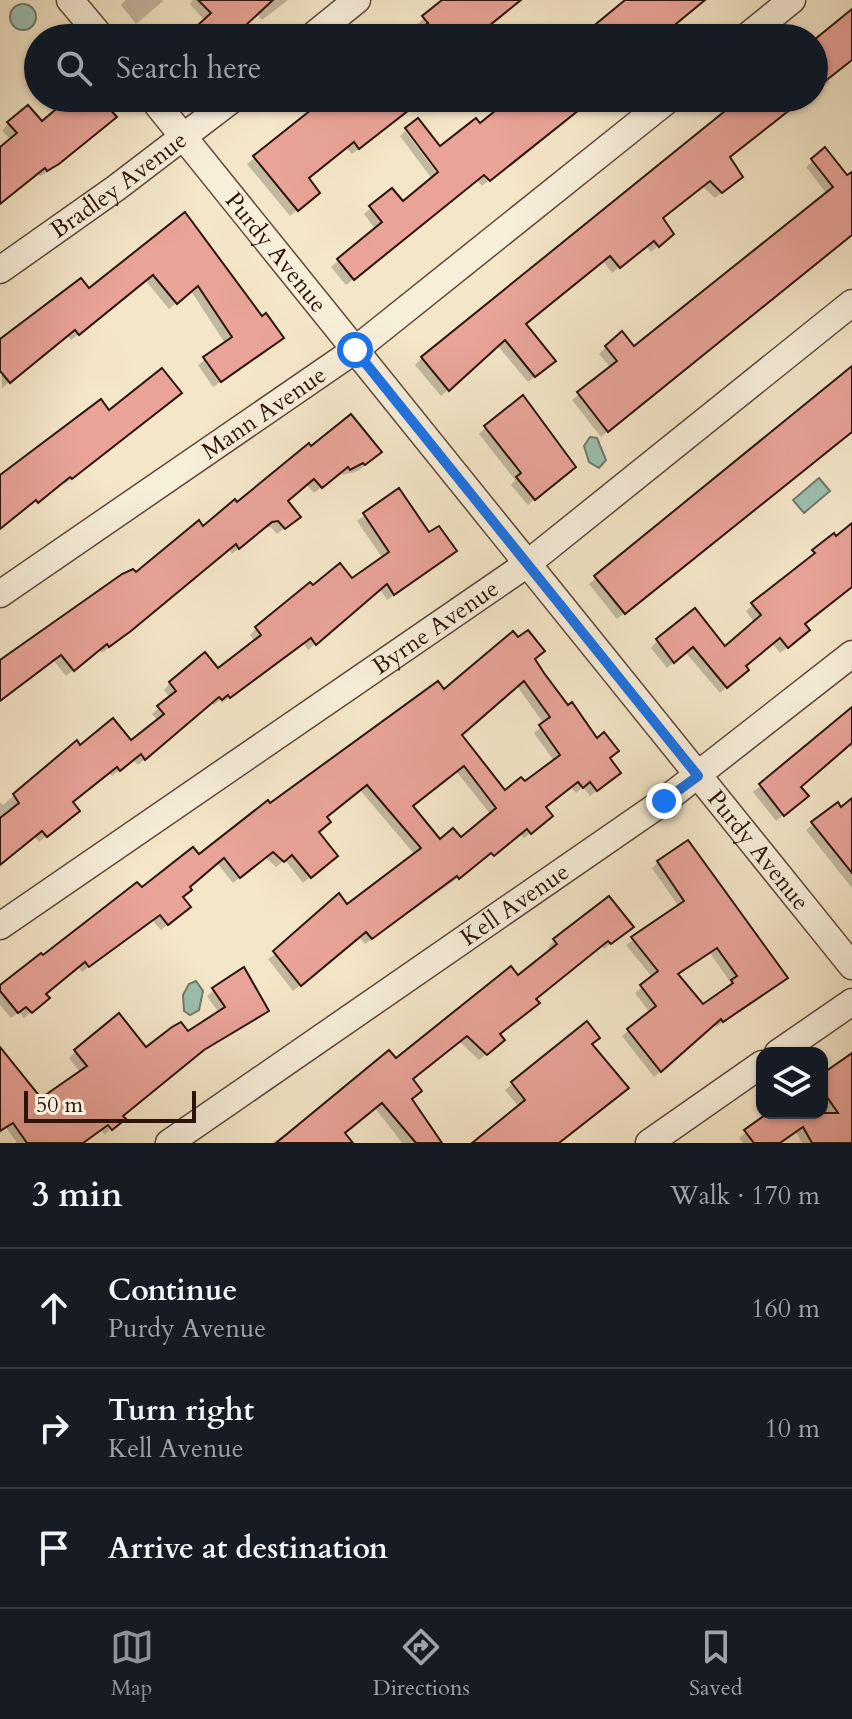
<!DOCTYPE html>
<html lang="en">
<head>
<meta charset="utf-8">
<style>
  :root { --surface:#171b24; --page:#242831; --text:#f1f3f6; --muted:#9ea1a6; --line:#363941; --accent:#8c9099 }
  body { margin:0; font-family:Cardo,serif; background:var(--page); color:var(--text) }
  .controls { position:absolute; right:24px; bottom:24px; display:grid; overflow:hidden; border-radius:16px; box-shadow:0 2px 6px #0004 }
  .controls button { width:72px; height:72px; display:grid; place-items:center; padding:0; border:0; border-bottom:2px solid var(--line); background:var(--surface); color:var(--text); font:40px sans-serif }
  .scale { position:absolute; left:24px; bottom:20px; width:172px; box-sizing:border-box; padding-left:8px; border:4px solid #2c140b; border-top:0; font-size:22px; line-height:28px; white-space:nowrap; color:#2c140b; -webkit-text-stroke:6px #f8efdb; paint-order:stroke }
  .stop { position:absolute; width:24px; height:24px; margin:-18px; border:6px solid #1a73e8; border-radius:50%; background:#fff }
  .stop.end { background:#1a73e8; border-color:#fff; box-shadow:0 2px 8px #0008 }
  .list { margin:0; padding:0; list-style:none }
  h2 { display:flex; justify-content:space-between; align-items:center; height:104px; margin:0; padding:0 32px; font-size:34px }
  h2 small { font-size:26px; font-weight:400; color:var(--muted) }
  .list li { display:grid; grid-template-columns:52px 1fr auto; gap:24px; align-items:center; box-sizing:border-box; height:120px; padding:0 32px; border-top:2px solid var(--line) }
  .list b { display:block; font-size:30px; white-space:nowrap }
  .list p { margin:0; font-size:26px; white-space:nowrap; color:var(--muted) }
  .list em { font-size:26px; font-style:normal; color:var(--muted) }
  .icon { flex:none; width:44px; height:44px; fill:none; stroke:currentColor; stroke-width:2; stroke-linecap:round; stroke-linejoin:round }
  .map { position:relative; flex:none; width:852px; height:1143px; overflow:hidden }
  .search { position:absolute; background:var(--surface); box-shadow:0 2px 6px #0004; left:24px; right:24px; top:24px; height:88px; display:flex; align-items:center; gap:20px; box-sizing:border-box; padding:0 28px; border-radius:44px; color:var(--muted); font-size:30px }
  .sheet { height:464px; background:var(--surface) }
  nav { display:flex; justify-content:space-around; align-items:center; box-sizing:border-box; height:112px; border-top:2px solid var(--line); background:var(--surface); font-size:22px; color:var(--muted) }
  nav a { display:grid; justify-items:center; gap:4px }
  nav .on { color:var(--accent) }
  .map>svg:first-child { display:block }
</style>
</head>
<body>
<div class="map">
<svg width="852" height="1143" viewBox="0 0 852 1143">
  <rect width="100%" height="100%" fill="#f4e6c8"/>
  <filter id="stains"><feTurbulence type="fractalNoise" baseFrequency=".0025" numOctaves="4"/><feColorMatrix values="0 0 0 0 .2 0 0 0 0 .09 0 0 0 0 .02 0 0 0 .5 -.17"/></filter>
  <radialGradient id="worn" r=".72"><stop offset=".6" stop-color="#630" stop-opacity="0"/><stop offset="1" stop-color="#630" stop-opacity=".3"/></radialGradient>
  <g fill="#9dc0b0" stroke="#707b6e" stroke-width="2">
    <circle cx="23" cy="17" r="13"/>
    <path d="M 590,437 L 597,438 L 606,460 L 599,468 L 589,462 L 584,446 Z"/>
    <path d="M 819,478 L 830,491 L 804,513 L 793,500 Z"/>
    <path d="M 196,981 L 203,991 L 199,1010 L 190,1015 L 184,1011 L 183,995 L 189,984 Z"/>
  </g>
  <g fill="#0003" fill-rule="evenodd">
    <path d="M 126,0 L 162,0 L 163,1 L 136,24 L 121,5 Z"/>
    <path d="M 193,0 L 288,0 L 262,20 L 256,13 L 231,38 L 187,38 L 205,21 L 190,4 Z"/>
    <path d="M 447,0 L 519,0 L 474,38 L 412,38 L 422,30 L 417,24 Z"/>
    <path d="M 852,12 L 852,59 L 826,79 L 829,82 L 814,95 L 814,42 Z"/>
    <path d="M 72,98 L 97,98 L 107,124 L 50,171 L 40,176 L 37,173 L 0,203 L 0,149 L 11,141 L 2,130 L 9,123 L 42,124 Z"/>
    <path d="M 328,98 L 396,98 L 399,117 L 352,154 L 346,148 L 307,179 L 311,199 L 290,216 L 247,164 Z"/>
    <path d="M 515,98 L 592,98 L 482,186 L 477,180 L 346,285 L 331,267 L 376,230 L 364,214 L 371,208 L 402,203 L 432,179 L 400,136 L 405,131 L 443,181 L 440,149 L 480,126 Z"/>
    <path d="M 745,98 L 811,98 L 802,105 L 799,101 L 728,158 L 733,183 L 715,198 L 702,186 L 661,219 L 665,241 L 651,252 L 646,246 L 612,273 L 603,261 L 524,324 L 547,367 L 528,382 L 497,345 L 441,396 L 415,365 L 422,358 Z"/>
    <path d="M 825,150 L 846,177 L 852,173 L 852,233 L 601,437 L 572,400 L 611,368 L 599,354 L 606,347 L 634,349 L 827,194 L 806,167 Z"/>
    <path d="M 185,215 L 275,344 L 213,387 L 198,365 L 225,343 L 191,291 L 169,309 L 145,280 L 71,340 L 67,335 L 2,388 L 0,343 L 88,291 Z"/>
    <path d="M 852,370 L 852,430 L 617,619 L 589,584 Z"/>
    <path d="M 173,400 L 65,484 L 63,482 L 0,527 L 0,477 L 109,413 Z"/>
    <path d="M 486,427 L 567,473 L 528,505 L 511,485 L 515,480 L 479,434 Z"/>
    <path d="M 309,446 L 373,459 L 358,471 L 343,475 L 340,472 L 314,493 L 306,484 L 285,501 L 291,523 L 277,534 L 271,527 L 263,528 L 232,554 L 228,549 L 122,637 L 102,653 L 99,649 L 66,676 L 53,660 L 0,699 L 0,662 L 27,640 L 30,644 L 237,505 Z"/>
    <path d="M 399,491 L 428,535 L 454,551 L 448,558 L 387,600 L 380,589 L 308,650 L 303,643 L 222,703 L 220,700 L 214,705 L 211,702 L 138,765 L 133,760 L 112,776 L 109,773 L 71,803 L 71,817 L 39,842 L 34,836 L 0,863 L 0,802 L 3,805 L 76,743 L 80,748 L 131,743 L 158,721 L 152,714 L 170,698 L 164,690 L 170,683 L 218,671 L 255,642 L 250,635 L 256,629 L 313,588 L 351,581 L 383,559 L 357,521 Z"/>
    <path d="M 852,523 L 852,586 L 803,625 L 800,637 L 780,653 L 772,643 L 720,693 L 686,653 L 667,668 L 651,648 L 657,641 L 725,648 L 755,623 L 746,611 L 753,605 Z"/>
    <path d="M 533,660 L 607,759 L 612,779 L 590,796 L 583,787 L 576,793 L 571,787 L 544,808 L 544,822 L 524,838 L 520,834 L 365,944 L 359,937 L 293,991 L 268,959 L 347,907 L 415,855 L 360,790 L 325,817 L 317,833 L 329,862 L 303,883 L 285,860 L 276,867 L 265,857 L 233,883 L 217,863 L 187,887 L 181,897 L 182,913 L 161,930 L 152,920 L 82,972 L 78,967 L 44,994 L 41,1004 L 24,1018 L 19,1012 L 11,1018 L 0,1005 L 0,988 L 141,890 L 198,856 L 444,691 ZM 517,686 L 544,724 L 534,733 L 554,761 L 504,793 L 460,735 ZM 456,771 L 491,815 L 460,840 L 440,841 L 411,806 Z"/>
    <path d="M 852,710 L 852,749 L 849,745 L 799,787 L 799,803 L 776,821 L 753,792 Z"/>
    <path d="M 837,804 L 841,810 L 852,808 L 852,888 L 806,830 Z"/>
    <path d="M 658,862 L 779,984 L 716,1027 L 714,1024 L 654,1077 L 622,1036 L 650,1013 L 635,993 L 653,978 L 626,945 L 679,907 L 652,868 ZM 710,953 L 731,983 L 702,1007 L 676,975 Z"/>
    <path d="M 625,933 L 604,949 L 601,945 L 534,999 L 498,1034 L 496,1046 L 479,1060 L 459,1041 L 411,1080 L 410,1100 L 441,1143 L 402,1143 L 375,1108 L 343,1133 L 345,1143 L 272,1143 L 517,978 L 551,951 L 548,947 L 554,941 Z"/>
    <path d="M 214,990 L 267,1010 L 195,1056 L 121,1116 L 105,1135 L 101,1130 L 83,1143 L 17,1143 L 6,1127 L 0,1131 L 0,1051 L 40,1101 L 80,1072 L 69,1058 L 75,1052 L 146,1050 L 188,1034 L 219,1013 L 207,996 Z"/>
    <path d="M 579,1028 L 591,1045 L 559,1143 L 472,1143 L 519,1107 L 505,1090 Z"/>
    <path d="M 852,1057 L 852,1143 L 802,1143 L 796,1132 L 780,1143 L 743,1143 L 739,1138 L 771,1113 L 822,1113 L 822,1077 Z"/>
  </g>
  <g fill="#e9a398" stroke="#2c140b" stroke-width="2" fill-rule="evenodd">
    <path d="M 198,0 L 273,0 L 232,38 L 184,38 L 211,13 Z"/>
    <path d="M 442,0 L 521,0 L 474,38 L 408,38 L 428,23 L 422,16 Z"/>
    <path d="M 625,0 L 705,0 L 659,38 L 579,38 Z"/>
    <path d="M 852,9 L 852,60 L 814,90 L 814,40 Z"/>
    <path d="M 69,98 L 100,98 L 117,117 L 59,164 L 47,171 L 45,168 L 0,204 L 0,147 L 17,133 L 7,122 L 28,105 L 42,121 Z"/>
    <path d="M 326,98 L 400,98 L 409,110 L 359,149 L 354,142 L 309,178 L 320,193 L 298,211 L 253,156 Z"/>
    <path d="M 511,98 L 594,98 L 490,181 L 484,175 L 354,280 L 337,259 L 382,222 L 369,206 L 392,188 L 403,201 L 438,172 L 405,128 L 418,118 L 440,146 L 476,118 L 480,123 Z"/>
    <path d="M 741,98 L 805,98 L 730,157 L 743,177 L 722,193 L 710,181 L 663,218 L 674,234 L 659,247 L 654,241 L 620,268 L 610,256 L 526,324 L 556,361 L 535,377 L 505,340 L 449,391 L 421,357 Z"/>
    <path d="M 825,147 L 847,175 L 852,172 L 852,235 L 608,432 L 577,392 L 617,361 L 605,346 L 622,331 L 634,346 L 833,187 L 811,159 Z"/>
    <path d="M 185,212 L 262,316 L 266,313 L 284,338 L 221,382 L 203,357 L 232,337 L 198,286 L 177,304 L 153,275 L 79,335 L 75,330 L 10,383 L 0,371 L 0,339 L 81,278 L 89,288 Z"/>
    <path d="M 852,366 L 852,432 L 625,614 L 594,576 Z"/>
    <path d="M 162,368 L 182,393 L 72,479 L 70,477 L 38,503 L 36,500 L 0,529 L 0,475 L 101,399 L 109,410 Z"/>
    <path d="M 523,395 L 576,467 L 535,500 L 516,477 L 521,473 L 484,426 Z"/>
    <path d="M 351,414 L 382,452 L 365,465 L 363,463 L 350,470 L 348,467 L 322,488 L 314,479 L 288,501 L 301,517 L 285,529 L 278,521 L 272,522 L 239,549 L 236,544 L 131,631 L 109,647 L 107,644 L 74,671 L 61,655 L 0,701 L 0,660 L 122,574 L 133,569 L 136,572 L 199,520 L 203,526 L 235,499 L 237,502 L 309,443 L 311,446 Z"/>
    <path d="M 399,488 L 429,532 L 439,526 L 457,551 L 394,595 L 387,584 L 316,645 L 311,638 L 230,698 L 228,695 L 222,700 L 219,697 L 145,760 L 141,754 L 120,771 L 117,767 L 73,802 L 80,811 L 47,837 L 42,831 L 0,865 L 0,818 L 19,803 L 13,794 L 77,740 L 80,745 L 113,718 L 131,740 L 164,714 L 157,706 L 176,691 L 169,682 L 205,652 L 218,668 L 261,635 L 255,627 L 310,582 L 313,585 L 340,563 L 352,578 L 389,552 L 363,513 Z"/>
    <path d="M 852,523 L 852,587 L 805,624 L 810,630 L 788,648 L 780,638 L 746,666 L 749,670 L 727,688 L 693,647 L 674,663 L 656,639 L 695,608 L 725,646 L 761,615 L 751,603 L 815,553 L 812,550 L 834,533 L 836,536 Z"/>
    <path d="M 528,630 L 545,651 L 535,659 L 544,673 L 568,705 L 572,702 L 597,738 L 604,732 L 619,751 L 610,758 L 621,773 L 597,791 L 590,782 L 583,788 L 578,782 L 546,807 L 553,816 L 531,834 L 527,829 L 494,856 L 491,853 L 459,879 L 457,876 L 372,939 L 366,932 L 301,986 L 273,951 L 339,893 L 347,904 L 421,848 L 367,785 L 327,817 L 331,822 L 319,832 L 338,856 L 311,878 L 292,855 L 284,862 L 273,852 L 240,878 L 224,858 L 190,887 L 192,890 L 183,897 L 191,907 L 168,925 L 160,915 L 89,967 L 85,962 L 46,994 L 50,998 L 32,1013 L 26,1007 L 18,1013 L 0,991 L 0,985 L 41,953 L 43,955 L 137,882 L 142,887 L 193,847 L 199,854 L 268,800 L 270,803 L 438,681 L 444,689 L 513,631 L 518,637 ZM 524,681 L 550,717 L 539,725 L 560,755 L 525,781 L 521,777 L 505,790 L 462,735 ZM 464,766 L 496,808 L 461,837 L 453,828 L 440,839 L 413,806 Z"/>
    <path d="M 852,707 L 852,743 L 801,787 L 809,796 L 784,816 L 759,784 Z"/>
    <path d="M 852,798 L 852,873 L 811,822 L 838,802 L 841,807 Z"/>
    <path d="M 688,840 L 788,978 L 723,1022 L 721,1019 L 661,1072 L 627,1029 L 656,1006 L 640,985 L 658,971 L 631,937 L 684,901 L 657,861 ZM 717,948 L 737,976 L 731,980 L 733,983 L 703,1004 L 678,974 Z"/>
    <path d="M 609,896 L 634,927 L 611,944 L 608,941 L 536,999 L 540,1003 L 500,1034 L 505,1040 L 487,1055 L 467,1036 L 413,1079 L 422,1091 L 412,1099 L 442,1143 L 416,1143 L 382,1103 L 345,1133 L 353,1143 L 276,1143 L 389,1050 L 396,1058 L 511,966 L 518,975 L 557,944 L 553,939 Z"/>
    <path d="M 244,967 L 269,1011 L 204,1050 L 123,1116 L 126,1119 L 112,1130 L 108,1125 L 83,1143 L 27,1143 L 13,1123 L 0,1131 L 0,1047 L 41,1098 L 87,1066 L 74,1050 L 119,1013 L 146,1047 L 172,1027 L 181,1022 L 188,1031 L 225,1007 L 212,988 Z"/>
    <path d="M 587,1021 L 600,1038 L 592,1044 L 629,1088 L 559,1143 L 472,1143 L 525,1100 L 511,1082 Z"/>
    <path d="M 852,1053 L 852,1143 L 812,1143 L 803,1127 L 780,1143 L 754,1143 L 744,1130 L 768,1113 L 838,1113 L 822,1090 L 822,1074 Z"/>
  </g>
  <g fill="none" stroke-linecap="round" stroke-linejoin="round">
    <defs>
      <g id="minor">
        <path d="M 70,0 L 102,38"/>
        <path d="M 310,38 L 357,0"/>
        <path d="M 745,38 L 792,0"/>
        <path id="s1" d="M 152,98 L 852,966"/>
        <path id="s2" d="M 0,270 L 116,188 L 234,98"/>
        <path id="s3" d="M 0,594 L 355,350 L 670,98"/>
        <path id="s4" d="M 0,926 L 527,564 L 852,303"/>
        <path d="M 778,1053 L 852,1002"/>
        <path id="s5" d="M 169,1143 L 664,801 L 852,654"/>
        <path d="M 649,1143 L 762,1064"/>
      </g>
    </defs>
    <use href="#minor" stroke="#5e483a" stroke-width="29"/>
    <use href="#minor" stroke="#f8efdb" stroke-width="26"/>
  </g>
  <g fill="none" stroke-linecap="round" stroke-linejoin="round">
    <path stroke="#1a73e8" stroke-width="10" d="M 355,350 L 698,776 L 664,801"/>
  </g>
  <g text-anchor="middle" stroke-width="6" stroke-linejoin="round" paint-order="stroke">
    <g font-size="24" fill="#2c140b" stroke="#f8efdb">
      <text dy="8" stroke="none"><textPath href="#s2" startOffset="146">Bradley Avenue</textPath></text>
      <text dy="8" stroke="none"><textPath href="#s1" startOffset="198">Purdy Avenue</textPath></text>
      <text dy="8" stroke="none"><textPath href="#s3" startOffset="320">Mann Avenue</textPath></text>
      <text dy="8" stroke="none"><textPath href="#s4" startOffset="528">Byrne Avenue</textPath></text>
      <text dy="8" stroke="none"><textPath href="#s1" startOffset="966">Purdy Avenue</textPath></text>
      <text dy="8" stroke="none"><textPath href="#s5" startOffset="420">Kell Avenue</textPath></text>
    </g>
  </g>
  <rect width="100%" height="100%" filter="url(#stains)"/>
  <rect width="100%" height="100%" fill="url(#worn)"/>
</svg>
<div class="controls">
<button><svg class="icon" aria-label="layers" viewBox="0 0 24 24"><path d="M12 4l9 5-9 5-9-5zM3 14l9 5 9-5"/></svg></button>
</div>
<div class="scale">50 m</div>
<div class="stop" style="left:355px;top:350px"></div>
<div class="stop end" style="left:664px;top:801px"></div>
<div class="search"><svg class="icon" aria-label="search" viewBox="0 0 24 24"><circle cx="10" cy="10" r="6"/><path d="M15 15l6 6"/></svg>Search here</div>
</div>
<section class="sheet">
<h2>3 min<small>Walk · 170 m</small></h2>
<ul class="list">
<li><svg class="icon" aria-label="ahead" viewBox="0 0 24 24"><path d="M12 20V5M6 11l6-6 6 6"/></svg><div><b>Continue</b><p>Purdy Avenue</p></div><em>160 m</em></li>
<li><svg class="icon" aria-label="right" viewBox="0 0 24 24"><path d="M7 20v-9h11M14 6l5 5-5 5"/></svg><div><b>Turn right</b><p>Kell Avenue</p></div><em>10 m</em></li>
<li><svg class="icon" aria-label="arrive" viewBox="0 0 24 24"><path d="M6 21V4h12l-3 4 3 4H6"/></svg><div><b>Arrive at destination</b></div></li>
</ul>
</section>
<nav>
<a class="on"><svg class="icon" aria-label="map" viewBox="0 0 24 24"><path d="M3 6l6-2 6 2 6-2v14l-6 2-6-2-6 2zM9 4v14M15 6v14"/></svg>Map</a>
<a><svg class="icon" aria-label="directions" viewBox="0 0 24 24"><path d="M12 3l9 9-9 9-9-9zM9 14v-3h6M13 9l2 2-2 2"/></svg>Directions</a>
<a><svg class="icon" aria-label="saved" viewBox="0 0 24 24"><path d="M7 4h10v16l-5-4-5 4z"/></svg>Saved</a>
</nav>
</body>
</html>
